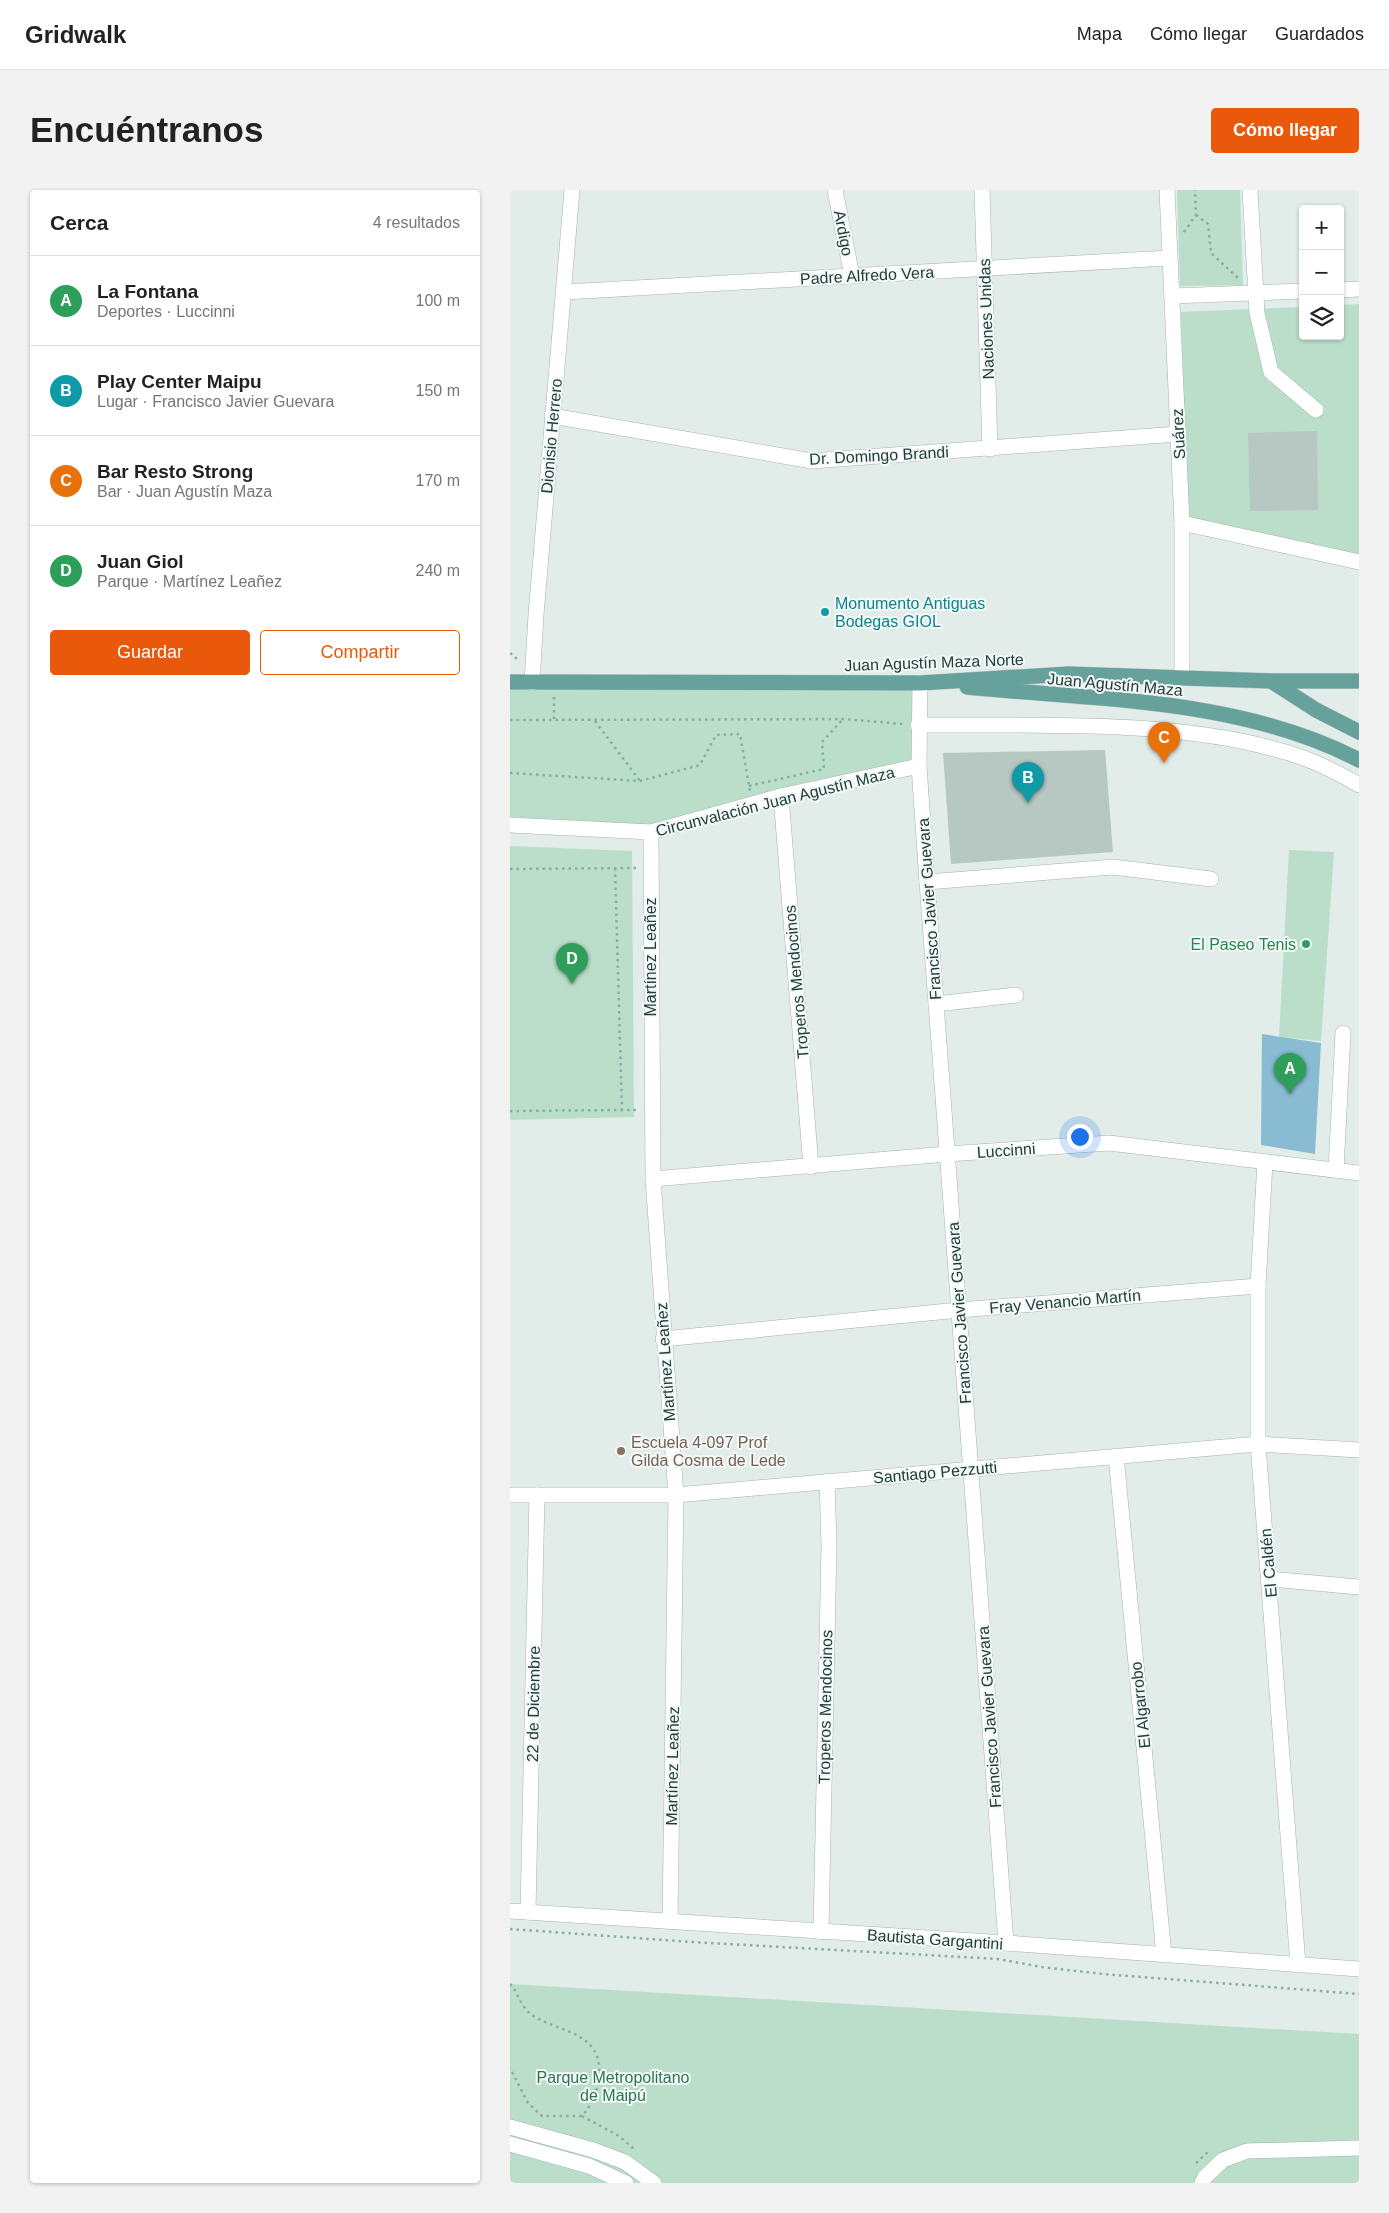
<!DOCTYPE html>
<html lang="es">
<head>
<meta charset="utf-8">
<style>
  :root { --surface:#fff; --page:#f2f2f2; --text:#222; --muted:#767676; --line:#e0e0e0; --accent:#ea580c }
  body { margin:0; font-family:Helvetica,sans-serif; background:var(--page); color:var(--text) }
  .controls { position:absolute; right:15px; top:15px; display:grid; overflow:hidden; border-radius:5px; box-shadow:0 1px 4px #0004 }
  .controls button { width:45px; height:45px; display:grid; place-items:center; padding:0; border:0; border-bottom:1px solid var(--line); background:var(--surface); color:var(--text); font:25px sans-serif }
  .you { position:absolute; left:569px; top:946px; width:18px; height:18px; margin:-12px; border:4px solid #fff; border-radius:50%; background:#1a73e8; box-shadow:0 0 0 8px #1a73e833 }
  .badge { display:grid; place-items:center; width:32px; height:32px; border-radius:50%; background:var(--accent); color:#fff; font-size:16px; font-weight:700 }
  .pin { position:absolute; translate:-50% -41px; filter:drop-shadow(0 1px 2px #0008) }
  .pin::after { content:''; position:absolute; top:26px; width:18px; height:15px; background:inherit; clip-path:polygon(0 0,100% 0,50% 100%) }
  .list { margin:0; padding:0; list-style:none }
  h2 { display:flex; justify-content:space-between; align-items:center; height:65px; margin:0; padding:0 20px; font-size:21px }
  h2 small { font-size:16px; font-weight:400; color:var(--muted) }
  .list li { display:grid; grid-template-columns:32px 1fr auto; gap:15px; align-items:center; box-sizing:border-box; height:90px; padding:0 20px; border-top:1px solid var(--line) }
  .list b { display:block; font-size:19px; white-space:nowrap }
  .list p { margin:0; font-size:16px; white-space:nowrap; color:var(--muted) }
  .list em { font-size:16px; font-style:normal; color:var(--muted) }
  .actions { display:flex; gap:10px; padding:15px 20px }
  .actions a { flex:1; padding:11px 0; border:1px solid var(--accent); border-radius:5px; text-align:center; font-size:18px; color:var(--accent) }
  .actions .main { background:var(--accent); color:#fff }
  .icon { flex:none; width:28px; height:28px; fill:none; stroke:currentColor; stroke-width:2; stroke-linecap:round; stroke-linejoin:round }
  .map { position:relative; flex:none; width:849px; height:1993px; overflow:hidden; border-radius:5px }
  header { display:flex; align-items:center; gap:30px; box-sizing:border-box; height:70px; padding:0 25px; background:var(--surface); border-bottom:1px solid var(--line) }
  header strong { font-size:24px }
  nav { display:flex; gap:28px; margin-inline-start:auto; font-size:18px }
  .intro { display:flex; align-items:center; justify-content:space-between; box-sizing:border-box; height:120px; padding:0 30px }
  h1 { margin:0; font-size:35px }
  .button { padding:12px 22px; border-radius:5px; background:var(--accent); color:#fff; font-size:18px; font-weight:700 }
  main { display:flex; gap:30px; padding:0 30px }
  aside { flex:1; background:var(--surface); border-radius:5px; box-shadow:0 1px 4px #0004 }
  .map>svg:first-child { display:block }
</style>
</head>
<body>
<header>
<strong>Gridwalk</strong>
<nav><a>Mapa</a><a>Cómo llegar</a><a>Guardados</a></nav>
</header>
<div class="intro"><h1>Encuéntranos</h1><a class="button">Cómo llegar</a></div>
<main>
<aside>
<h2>Cerca<small>4 resultados</small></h2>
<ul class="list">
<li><span class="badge" style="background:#2e9e5b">A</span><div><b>La Fontana</b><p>Deportes · Luccinni</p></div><em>100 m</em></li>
<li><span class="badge" style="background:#0f9aa8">B</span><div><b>Play Center Maipu</b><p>Lugar · Francisco Javier Guevara</p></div><em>150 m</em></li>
<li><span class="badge" style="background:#e8710a">C</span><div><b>Bar Resto Strong</b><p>Bar · Juan Agustín Maza</p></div><em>170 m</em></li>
<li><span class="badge" style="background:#2e9e5b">D</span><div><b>Juan Giol</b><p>Parque · Martínez Leañez</p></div><em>240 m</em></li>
</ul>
<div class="actions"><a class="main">Guardar</a><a>Compartir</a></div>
</aside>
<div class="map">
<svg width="849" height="1993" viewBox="0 0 849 1993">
  <rect width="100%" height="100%" fill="#e2ece9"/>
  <g fill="#badec9">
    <path d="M 667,0 L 730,0 L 733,95 L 670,96 Z"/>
    <path d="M 849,114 L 849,378 L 677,342 L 671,122 L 793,117 L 793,146 L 830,146 L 830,115 Z"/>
    <path d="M 0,492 L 410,493 L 409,576 L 141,642 L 0,635 Z"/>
    <path d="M 0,656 L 122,661 L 124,927 L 0,930 Z"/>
    <path d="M 779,660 L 824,662 L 811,851 L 769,847 Z"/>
    <path d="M 0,1794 L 849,1844 L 849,1993 L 0,1993 Z"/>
  </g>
  <path fill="#89bcd2" d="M 752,844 L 811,853 L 805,964 L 751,955 Z"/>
  <g fill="#b7c7c2">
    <path d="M 807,241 L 808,320 L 740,321 L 738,243 Z"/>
    <path d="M 595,560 L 603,662 L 441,674 L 433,563 Z"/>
  </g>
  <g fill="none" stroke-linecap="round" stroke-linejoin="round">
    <defs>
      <g id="minor">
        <path d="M 325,0 L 342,86"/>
        <path d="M 472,0 L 480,259"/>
        <path d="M 657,0 L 672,333 L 672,487"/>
        <path d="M 740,0 L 747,123 L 761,182 L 806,220"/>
        <path d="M 830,100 L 849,99"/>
        <path d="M 55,102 L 659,68"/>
        <path d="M 662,106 L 793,101"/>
        <path d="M 42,226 L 302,271 L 668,244"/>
        <path d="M 672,333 L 849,372"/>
        <path d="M 22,493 L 26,425 L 62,0"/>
        <path d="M 410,493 L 409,576 L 417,692 L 496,1753"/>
        <path d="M 408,535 C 528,536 677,528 791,567 C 811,574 830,584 849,595"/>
        <path d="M 271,606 L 301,977"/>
        <path d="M 0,635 L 141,642 L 271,606 L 409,576"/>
        <path d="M 141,642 L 143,989 L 166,1305 L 160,1732"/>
        <path d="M 417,692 L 603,677 L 701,689"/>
        <path d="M 426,814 L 506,805"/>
        <path d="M 755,972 L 748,1096 L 748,1254 L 788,1775"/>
        <path d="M 826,980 L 833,843"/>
        <path d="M 143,989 L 437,964 L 599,953 L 849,983"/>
        <path d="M 153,1149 L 449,1120 L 748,1096"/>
        <path d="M 606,1266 L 654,1765"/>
        <path d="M 0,1305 L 166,1305 L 748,1254 L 849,1260"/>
        <path d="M 759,1389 L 849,1397"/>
        <path d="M 0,1721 L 496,1753 L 849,1779"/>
        <path d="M 18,1722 L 27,1305"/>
        <path d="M 311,1742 L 319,1355 L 317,1291"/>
        <path d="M 0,1937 L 83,1960 L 115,1972 L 144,1993"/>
        <path d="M 0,1954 L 79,1976 L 116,1993"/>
        <path d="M 692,1993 L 695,1987 L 713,1970 L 737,1961 L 849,1958"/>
      </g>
      <g id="major">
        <path d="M 761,491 L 806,520 L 849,542"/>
        <path d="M 0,492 L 410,493 L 559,484 L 761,491 L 849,491"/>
        <path d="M 457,497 C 587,510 730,508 849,570"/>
      </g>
    </defs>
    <use href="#minor" stroke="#a5b4b1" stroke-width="16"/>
    <use href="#major" stroke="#c1c9c8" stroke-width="16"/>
    <g stroke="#82b0a8" stroke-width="2.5" stroke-dasharray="2.5 4" stroke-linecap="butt">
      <path d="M 686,25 L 698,34 L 701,63 L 729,89"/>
      <path d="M 674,42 L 686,25 L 685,0"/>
      <path d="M 0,463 L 8,470"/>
      <path d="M 44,507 L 44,530"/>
      <path d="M 0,530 L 333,529 L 393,534"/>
      <path d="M 85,531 L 130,591"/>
      <path d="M 0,583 L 130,591 L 190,575 L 206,545 L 230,544 L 240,601"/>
      <path d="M 239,596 L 314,579 L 312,552 L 333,529"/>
      <path d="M 105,678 L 112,920 L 129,920"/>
      <path d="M 0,679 L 126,678"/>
      <path d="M 0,921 L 112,920"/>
      <path d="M 0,1739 L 182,1752 L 488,1769 L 532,1777 L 593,1784 L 849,1804"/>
      <path d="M 0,1794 C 9,1803 10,1817 22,1825 C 49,1843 94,1841 89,1888 C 87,1902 82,1915 72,1926 L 32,1926 L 18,1913 L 0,1878"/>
      <path d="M 72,1926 L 109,1946 L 124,1959"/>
      <path d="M 686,1973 L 700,1960"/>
    </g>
    <use href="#minor" stroke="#fff" stroke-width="15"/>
    <use href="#major" stroke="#66a29b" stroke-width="15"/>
  </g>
  <circle fill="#0f9aa8" stroke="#f2f9f6" stroke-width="2" cx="315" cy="422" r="5"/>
  <circle fill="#2e9e5b" stroke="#f2f9f6" stroke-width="2" cx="796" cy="754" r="5"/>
  <circle fill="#8d6e63" stroke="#f2f9f6" stroke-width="2" cx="111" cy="1261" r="5"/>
  <g text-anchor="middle" stroke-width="4" stroke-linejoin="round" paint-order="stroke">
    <g font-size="16" fill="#223d3a" stroke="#f2f9f6">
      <text transform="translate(334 43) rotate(79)" y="6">Ardigo</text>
      <text transform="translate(357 85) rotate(-3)" y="6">Padre Alfredo Vera</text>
      <text transform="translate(476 129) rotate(-92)" y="6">Naciones Unidas</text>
      <text transform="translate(668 244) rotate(-93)" y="6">Suárez</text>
      <text transform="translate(41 246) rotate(-85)" y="6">Dionisio Herrero</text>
      <text transform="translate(369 265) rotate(-3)" y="6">Dr. Domingo Brandi</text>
      <text transform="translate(424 472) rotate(-2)" y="6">Juan Agustín Maza Norte</text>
      <text transform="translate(605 494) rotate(5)" y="6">Juan Agustín Maza</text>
      <text transform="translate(265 611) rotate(-14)" y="6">Circunvalación Juan Agustín Maza</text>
      <text transform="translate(419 719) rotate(-94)" y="6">Francisco Javier Guevara</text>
      <text transform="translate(140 767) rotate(-90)" y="6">Martínez Leañez</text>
      <text transform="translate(286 792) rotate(-95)" y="6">Troperos Mendocinos</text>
      <text transform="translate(496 960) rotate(-4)" y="6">Luccinni</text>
      <text transform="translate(555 1111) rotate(-5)" y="6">Fray Venancio Martín</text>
      <text transform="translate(449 1123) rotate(-94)" y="6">Francisco Javier Guevara</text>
      <text transform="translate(155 1172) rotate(-94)" y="6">Martínez Leañez</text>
      <text transform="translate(425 1282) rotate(-5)" y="6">Santiago Pezzutti</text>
      <text transform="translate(758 1373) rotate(-95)" y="6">El Caldén</text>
      <text transform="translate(23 1514) rotate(-89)" y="6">22 de Diciembre</text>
      <text transform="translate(630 1515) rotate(-96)" y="6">El Algarrobo</text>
      <text transform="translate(315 1517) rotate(-89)" y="6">Troperos Mendocinos</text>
      <text transform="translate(479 1527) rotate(-94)" y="6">Francisco Javier Guevara</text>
      <text transform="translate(162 1576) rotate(-89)" y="6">Martínez Leañez</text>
      <text transform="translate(425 1749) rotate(4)" y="6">Bautista Gargantini</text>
    </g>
    <g font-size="16" fill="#0d838f" stroke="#f2f9f6" text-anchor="start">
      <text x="325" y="419">Monumento Antiguas<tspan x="325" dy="18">Bodegas GIOL</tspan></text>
    </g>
    <g font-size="16" fill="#27864d" stroke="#f2f9f6" text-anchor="end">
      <text x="786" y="760">El Paseo Tenis</text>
    </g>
    <g font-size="16" fill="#785e54" stroke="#f2f9f6" text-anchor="start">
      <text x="121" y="1258">Escuela 4-097 Prof<tspan x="121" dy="18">Gilda Cosma de Lede</tspan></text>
    </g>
    <g font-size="16" fill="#2b7552" stroke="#f2f9f6">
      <text x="103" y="1893">Parque Metropolitano<tspan x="103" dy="18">de Maipú</tspan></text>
    </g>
  </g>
</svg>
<div class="controls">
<button>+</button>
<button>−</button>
<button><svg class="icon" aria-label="layers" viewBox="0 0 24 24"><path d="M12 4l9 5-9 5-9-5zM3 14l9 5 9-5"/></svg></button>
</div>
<div class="you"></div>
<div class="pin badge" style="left:780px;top:904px;background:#2e9e5b">A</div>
<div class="pin badge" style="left:518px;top:613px;background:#0f9aa8">B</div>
<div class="pin badge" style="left:654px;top:573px;background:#e8710a">C</div>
<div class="pin badge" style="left:62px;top:794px;background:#2e9e5b">D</div>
</div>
</main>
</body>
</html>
